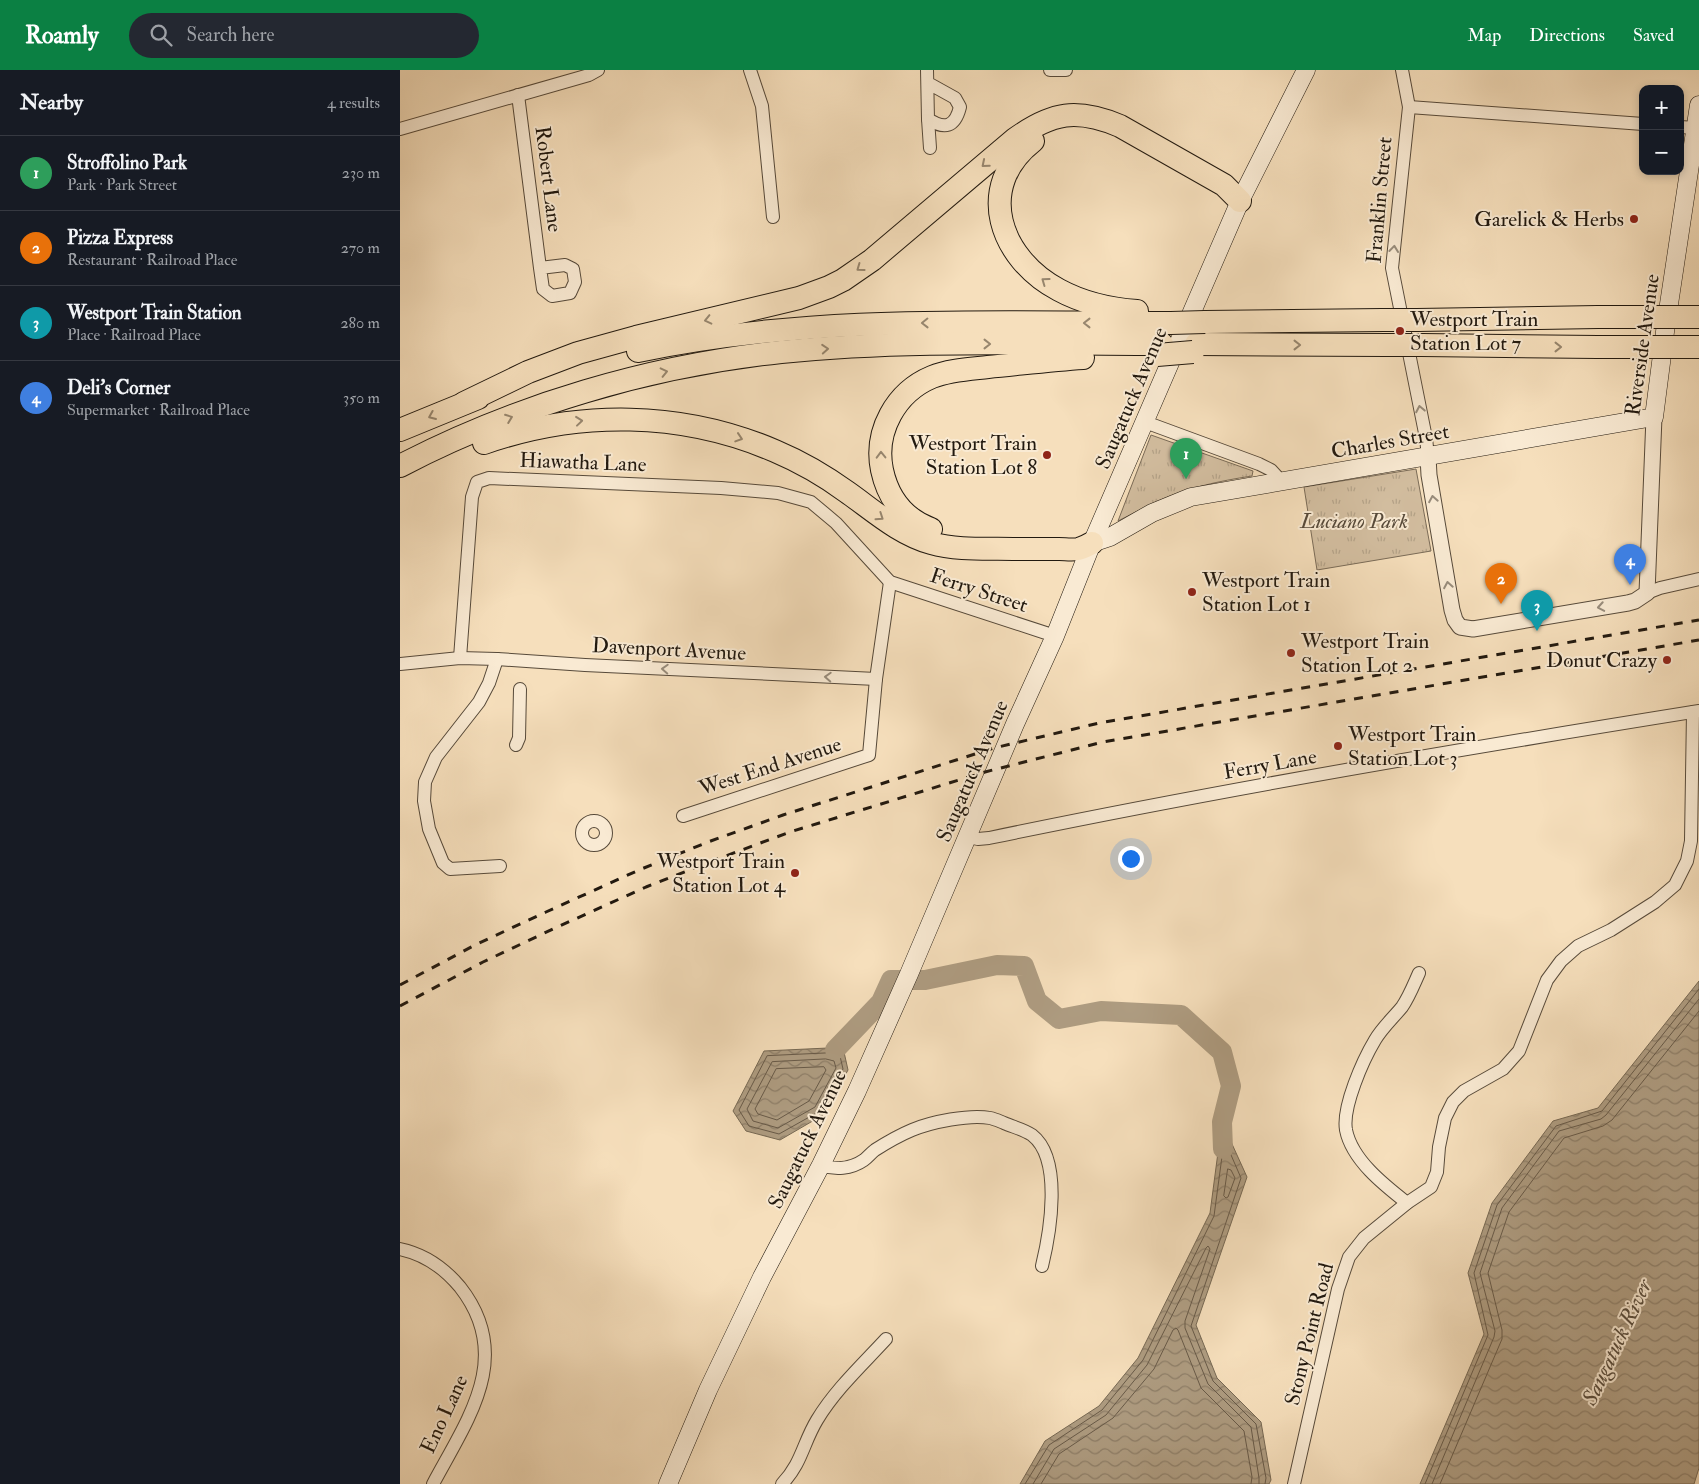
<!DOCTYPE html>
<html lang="en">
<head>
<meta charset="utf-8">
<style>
  :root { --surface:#171b24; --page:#242831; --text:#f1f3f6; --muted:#9ea1a6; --line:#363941; --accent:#0b8043 }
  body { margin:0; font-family:"IM FELL Double Pica",serif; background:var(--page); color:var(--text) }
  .controls { position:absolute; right:15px; top:15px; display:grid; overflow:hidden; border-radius:10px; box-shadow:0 2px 8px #0003 }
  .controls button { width:45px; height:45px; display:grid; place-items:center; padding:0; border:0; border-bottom:1px solid var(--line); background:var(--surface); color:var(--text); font:25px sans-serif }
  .you { position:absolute; left:730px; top:788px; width:18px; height:18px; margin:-12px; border:4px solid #fff; border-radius:50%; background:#1a73e8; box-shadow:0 0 0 8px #1a73e833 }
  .badge { display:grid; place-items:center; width:32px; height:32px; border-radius:50%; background:var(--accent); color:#fff; font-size:16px; font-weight:700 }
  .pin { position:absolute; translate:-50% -41px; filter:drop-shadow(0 1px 2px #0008) }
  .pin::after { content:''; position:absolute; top:26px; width:18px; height:15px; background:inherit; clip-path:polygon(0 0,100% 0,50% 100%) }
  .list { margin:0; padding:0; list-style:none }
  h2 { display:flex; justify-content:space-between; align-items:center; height:65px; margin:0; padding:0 20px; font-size:21px }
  h2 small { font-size:16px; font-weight:400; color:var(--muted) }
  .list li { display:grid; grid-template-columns:32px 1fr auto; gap:15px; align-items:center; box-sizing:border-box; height:75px; padding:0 20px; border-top:1px solid var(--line) }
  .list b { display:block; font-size:19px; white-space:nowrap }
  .list p { margin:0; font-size:16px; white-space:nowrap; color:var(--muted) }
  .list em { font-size:16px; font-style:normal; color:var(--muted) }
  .icon { flex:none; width:28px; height:28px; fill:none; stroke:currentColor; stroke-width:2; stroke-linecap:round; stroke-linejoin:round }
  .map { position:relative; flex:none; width:1299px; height:1414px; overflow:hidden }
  header { display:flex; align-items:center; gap:30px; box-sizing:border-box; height:70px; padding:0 25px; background:var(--accent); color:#fff }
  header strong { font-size:24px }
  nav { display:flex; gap:28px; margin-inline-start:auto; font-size:18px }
  .search { width:350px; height:45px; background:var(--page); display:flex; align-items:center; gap:12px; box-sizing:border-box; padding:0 18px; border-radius:28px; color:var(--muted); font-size:19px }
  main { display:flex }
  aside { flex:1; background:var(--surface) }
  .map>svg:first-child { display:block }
</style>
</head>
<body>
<header>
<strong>Roamly</strong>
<div class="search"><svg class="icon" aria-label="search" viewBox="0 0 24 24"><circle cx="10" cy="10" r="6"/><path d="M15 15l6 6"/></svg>Search here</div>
<nav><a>Map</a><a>Directions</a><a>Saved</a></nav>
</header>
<main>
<aside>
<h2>Nearby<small>4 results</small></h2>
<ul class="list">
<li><span class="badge" style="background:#2e9e5b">1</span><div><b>Stroffolino Park</b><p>Park · Park Street</p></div><em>230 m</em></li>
<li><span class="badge" style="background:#e8710a">2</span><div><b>Pizza Express</b><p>Restaurant · Railroad Place</p></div><em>270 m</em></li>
<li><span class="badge" style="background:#0f9aa8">3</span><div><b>Westport Train Station</b><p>Place · Railroad Place</p></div><em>280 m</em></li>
<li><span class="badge" style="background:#3f7fe0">4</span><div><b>Deli's Corner</b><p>Supermarket · Railroad Place</p></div><em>350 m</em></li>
</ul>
</aside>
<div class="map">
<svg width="1299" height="1414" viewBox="0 0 1299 1414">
  <defs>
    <pattern id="grass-tufts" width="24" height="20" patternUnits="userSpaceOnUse" patternTransform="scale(1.25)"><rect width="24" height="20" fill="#d2bd9f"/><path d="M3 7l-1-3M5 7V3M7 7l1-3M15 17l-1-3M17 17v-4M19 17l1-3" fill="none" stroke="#b4a288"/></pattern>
    <pattern id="water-waves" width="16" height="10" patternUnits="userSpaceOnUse" patternTransform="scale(1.25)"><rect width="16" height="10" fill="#ae9c81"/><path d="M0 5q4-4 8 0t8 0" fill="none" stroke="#8d7e68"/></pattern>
  </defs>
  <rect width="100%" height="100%" fill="#f6dfbc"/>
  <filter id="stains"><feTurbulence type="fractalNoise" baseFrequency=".004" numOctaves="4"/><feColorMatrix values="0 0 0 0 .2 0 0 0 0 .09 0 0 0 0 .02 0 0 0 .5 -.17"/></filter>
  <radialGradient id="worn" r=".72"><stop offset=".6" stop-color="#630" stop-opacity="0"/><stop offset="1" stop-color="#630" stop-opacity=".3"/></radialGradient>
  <g fill="url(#grass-tufts)" stroke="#7a6b57">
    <path d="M 751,365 L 853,401 L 852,406 C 819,411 786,418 756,432 C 743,438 730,445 718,451 Z"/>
    <path d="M 1016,399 L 1031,481 L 917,500 L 904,417 Z"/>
  </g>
  <g fill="url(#water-waves)" stroke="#766853">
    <path d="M 1299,911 L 1299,1398 L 1294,1414 L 1020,1414 L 1084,1264 L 1068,1203 L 1092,1133 L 1153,1051 L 1198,1038 Z"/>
    <path d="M 428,978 L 444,982 L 448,1000 L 423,1045 L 380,1070 L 346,1061 L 333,1041 L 364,981 Z"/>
    <path d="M 822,1052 L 847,1107 L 796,1255 L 817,1308 L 861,1352 L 871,1410 L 869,1414 L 620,1414 L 645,1371 L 699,1336 L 738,1288 L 810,1143 Z"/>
  </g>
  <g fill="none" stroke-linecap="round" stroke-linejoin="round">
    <g stroke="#685a48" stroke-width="1">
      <path d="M 427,983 L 440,986 L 443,999 L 420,1041 L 379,1064 L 349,1056 L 339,1040 L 367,986 Z"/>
      <path d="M 426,989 L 434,991 L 436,998 L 415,1037 L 378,1058 L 353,1051 L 347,1039 L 372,992 Z"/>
      <path d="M 424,997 L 426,1000 L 409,1031 L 377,1050 L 358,1044 L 355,1039 L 376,999 Z"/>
      <path d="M 828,1099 L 831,1100 L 835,1108 L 828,1127 L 826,1128 L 824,1126 Z"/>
      <path d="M 625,1414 L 649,1375 L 702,1340 L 743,1290 L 814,1146 L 823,1079 L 826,1076 L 828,1078 L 841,1108 L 791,1256 L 813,1311 L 856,1354 L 866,1408 L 865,1414"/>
      <path d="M 633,1414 L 654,1379 L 706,1345 L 747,1295 L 806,1178 L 808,1176 L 810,1179 L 785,1251 L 785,1258 L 808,1314 L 851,1357 L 859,1408 L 859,1414"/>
      <path d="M 641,1414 L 659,1384 L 713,1348 L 754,1299 L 773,1260 L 776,1258 L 778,1260 L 801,1318 L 844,1361 L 852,1407 L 851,1414"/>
      <path d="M 1025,1414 L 1088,1265 L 1074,1203 L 1097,1135 L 1156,1056 L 1202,1041 L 1299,919"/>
      <path d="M 1032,1414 L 1094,1267 L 1095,1261 L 1080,1203 L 1102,1138 L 1159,1061 L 1201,1049 L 1206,1045 L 1299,929"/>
      <path d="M 1040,1414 L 1102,1269 L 1102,1260 L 1088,1203 L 1109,1142 L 1164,1068 L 1203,1056 L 1212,1050 L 1299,941"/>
    </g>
    <path stroke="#ae9c81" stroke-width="20" d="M 435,980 L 481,932 L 491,910 L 525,910 L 597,895 L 624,896 L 637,931 L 659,949 L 701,941 L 781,945 L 822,982 L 831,1016 L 822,1052 L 823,1079"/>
    <defs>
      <g id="minor">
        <path d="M 350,0 L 362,36 L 373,147"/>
        <path d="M 527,0 L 528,49 C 545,60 555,57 560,37 L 555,28 L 528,13"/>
        <path d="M 650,0 L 666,0"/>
        <path d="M 1002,0 L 1009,37 L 992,198 L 1026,368 L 1028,387"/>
        <path d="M 118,25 L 140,198 L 143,219 L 152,226 L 170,223 L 175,212 L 173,199 L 165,195 L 140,198"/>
        <path d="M 1009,37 L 1243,54"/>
        <path d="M 528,49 L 530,78"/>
        <path d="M 1280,57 L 1296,58"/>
        <path d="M 0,59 L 189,5 L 198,0"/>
        <path d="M 745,352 L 859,394 L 871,400 L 882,412"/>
        <path d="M 1247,523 L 1260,518 L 1299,509"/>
        <path d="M 60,588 L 72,427 L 77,412 L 89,408 L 321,418 L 378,423 L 411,432 L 436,453 L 490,512 L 655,566"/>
        <path d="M 97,589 L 89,613 L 79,632 L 36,687 L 25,712 L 24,731 L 29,759 L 43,793 L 50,799 L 100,796"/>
        <path d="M 0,594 L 60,588 L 97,589 L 185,595 L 476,609"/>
        <path d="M 116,675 L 119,668 L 120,619"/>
        <path d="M 283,746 L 469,685 L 476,609 L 490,512"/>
        <circle cx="194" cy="763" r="12"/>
        <path d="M 568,767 L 578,769 L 589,768 C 824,719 1062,679 1299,641"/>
        <path d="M 421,1095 C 435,1100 451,1099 464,1090 C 468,1087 471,1083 475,1080 C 486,1073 500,1065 512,1060 C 531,1052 570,1044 590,1048 C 595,1049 599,1051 604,1053 C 613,1057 623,1059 632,1065 C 663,1089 650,1163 642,1196"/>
        <path d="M 1007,1133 C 984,1115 952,1090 946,1060 C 942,1037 963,990 975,970 C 982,958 993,948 1002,937 C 1009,927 1014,914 1019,903"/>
        <path d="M 0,1179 C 24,1184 45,1199 60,1217 C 115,1287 67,1350 33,1414"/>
        <path d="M 382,1414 C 402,1393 403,1373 417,1350 C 435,1320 462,1295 486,1269"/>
        <path d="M 894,1414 L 938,1219 L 949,1187 L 964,1168 L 1007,1133 L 1031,1117 L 1037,1102 L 1039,1077 L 1045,1048 L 1053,1032 L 1064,1021 L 1103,999 L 1119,981 L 1147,910 L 1161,891 L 1178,876 L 1211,860 L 1255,832 L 1275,815 L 1287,791 L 1291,771 L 1293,642"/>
      </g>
      <path id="tertiary" d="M 1028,387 L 1029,405 L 1052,540 L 1055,550 L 1060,557 L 1073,559 L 1228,533 L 1235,531 L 1247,523 L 1254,347"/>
      <g id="secondary">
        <path d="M 692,473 L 710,467 L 752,443 L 791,427 L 1254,347 L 1266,254 L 1299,35"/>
        <path d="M 268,1414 L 308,1320 L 362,1207 L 421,1095 L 457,1021 L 509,904 L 615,654 L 655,566 L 692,473 L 840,131 L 906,0"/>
      </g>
      <g id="motorway">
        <path d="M 633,71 C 574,117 600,189 659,220 C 683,233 710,239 737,241"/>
        <path d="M 1017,250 L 1198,247"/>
        <path d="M 805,252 L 983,250"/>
        <path d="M 796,274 L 988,275"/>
        <path d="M 1022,275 L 1198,277"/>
        <path d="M 238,281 C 413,244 593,253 771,253"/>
        <path d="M 64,333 L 128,302 L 178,283 L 236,267 L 399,228 L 429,217 L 443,210 L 472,190 L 615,69 C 652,42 677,38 720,56 L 824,115 L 840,131"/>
        <path d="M 0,360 L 78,328"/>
        <path d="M 84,373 C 179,340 282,341 375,381 C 401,392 425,406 447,422 C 474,441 499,464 531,473 C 559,481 589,478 617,479 C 631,479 645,479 659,479 C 665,479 672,480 678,479 C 683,478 688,475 692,473"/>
        <path d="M 0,396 C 117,335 250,296 381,282 C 507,269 635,274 762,274"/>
        <path d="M 531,459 C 504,449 488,428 482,400 C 474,361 496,322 532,307 C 549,300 570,299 588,297 C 620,294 652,290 683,288"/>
      </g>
    </defs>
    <use href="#minor" stroke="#574a3a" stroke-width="14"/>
    <use href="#tertiary" stroke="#574a3a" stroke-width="17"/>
    <use href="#secondary" stroke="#22190f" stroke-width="19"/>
    <use href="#motorway" stroke="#22190f" stroke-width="24"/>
    <use href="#minor" stroke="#f9ead3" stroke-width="12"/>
    <use href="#tertiary" stroke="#f9ead3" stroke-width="15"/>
    <use href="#secondary" stroke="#f9ead3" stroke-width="18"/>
    <use href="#motorway" stroke="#f6dfbc" stroke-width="22"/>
    <g stroke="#22190f" stroke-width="3" stroke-dasharray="9 9" stroke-linecap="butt">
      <path d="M 0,915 L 75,875 L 146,842 L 239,800 L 308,772 L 383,745 L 594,678 L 699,653 L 1299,550"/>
      <path d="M 0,936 L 83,892 L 153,859 L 246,817 L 315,790 L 390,762 L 585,702 L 703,672 L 1299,570"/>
    </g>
    <defs>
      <g id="motorway-bridge">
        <path d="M 1198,247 L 1299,247"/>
        <path d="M 983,250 L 1017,250"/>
        <path d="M 771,253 L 805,252"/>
        <path d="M 988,275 L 1022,275"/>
        <path d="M 1198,277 L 1299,277"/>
        <path d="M 757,285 L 793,282"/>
      </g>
    </defs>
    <use href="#motorway-bridge" stroke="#22190f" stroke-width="24" stroke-linecap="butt"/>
    <use href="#motorway-bridge" stroke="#f6dfbc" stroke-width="22"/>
  </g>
  <defs><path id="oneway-chevron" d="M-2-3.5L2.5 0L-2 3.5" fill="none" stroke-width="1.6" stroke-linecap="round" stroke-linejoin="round" transform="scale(1.25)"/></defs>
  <g stroke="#97866e">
    <use href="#oneway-chevron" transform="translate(585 94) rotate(140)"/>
    <use href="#oneway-chevron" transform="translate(460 198) rotate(144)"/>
    <use href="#oneway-chevron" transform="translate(645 211) rotate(-144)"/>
    <use href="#oneway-chevron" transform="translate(308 250) rotate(167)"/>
    <use href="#oneway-chevron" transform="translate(525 253) rotate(179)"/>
    <use href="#oneway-chevron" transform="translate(687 253) rotate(180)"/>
    <use href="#oneway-chevron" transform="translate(587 274)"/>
    <use href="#oneway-chevron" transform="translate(897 275)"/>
    <use href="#oneway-chevron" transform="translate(1158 277)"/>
    <use href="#oneway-chevron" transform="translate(425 279) rotate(-4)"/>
    <use href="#oneway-chevron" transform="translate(264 302) rotate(-13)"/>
    <use href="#oneway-chevron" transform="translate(32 346) rotate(157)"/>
    <use href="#oneway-chevron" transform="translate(109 348) rotate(-21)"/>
    <use href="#oneway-chevron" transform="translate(179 351) rotate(-6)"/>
    <use href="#oneway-chevron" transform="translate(339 368) rotate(18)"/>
    <use href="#oneway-chevron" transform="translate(481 385) rotate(-91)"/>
    <use href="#oneway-chevron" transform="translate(480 447) rotate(34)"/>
  </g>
  <g stroke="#988c7b">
    <use href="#oneway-chevron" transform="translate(994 179) rotate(-84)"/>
    <use href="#oneway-chevron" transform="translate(1020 339) rotate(-101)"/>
    <use href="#oneway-chevron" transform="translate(1033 429) rotate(-100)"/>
    <use href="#oneway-chevron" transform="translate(1048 515) rotate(-100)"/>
    <use href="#oneway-chevron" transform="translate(1201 537) rotate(170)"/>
    <use href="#oneway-chevron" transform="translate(265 599) rotate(-177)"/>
    <use href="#oneway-chevron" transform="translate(428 607) rotate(-177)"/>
  </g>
  <g fill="#8f2418" stroke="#f9ead3" stroke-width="2">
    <circle cx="1234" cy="149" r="5"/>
    <circle cx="1000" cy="261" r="5"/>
    <circle cx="647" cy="385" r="5"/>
    <circle cx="792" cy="522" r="5"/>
    <circle cx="891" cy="583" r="5"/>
    <circle cx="1267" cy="590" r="5"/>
    <circle cx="938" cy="676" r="5"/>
    <circle cx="395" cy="803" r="5"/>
  </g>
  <g text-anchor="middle" stroke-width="4" stroke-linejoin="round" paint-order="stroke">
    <g font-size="21" fill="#22190f" stroke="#f9ead3">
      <text transform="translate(149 109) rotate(83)" y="7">Robert Lane</text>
      <text transform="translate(979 130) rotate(-85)" y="7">Franklin Street</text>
      <text transform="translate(1242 275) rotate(-82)" y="7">Riverside Avenue</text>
      <text transform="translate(731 328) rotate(-67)" y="7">Saugatuck Avenue</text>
      <text transform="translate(990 371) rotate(-10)" y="7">Charles Street</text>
      <text transform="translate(183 392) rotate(2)" y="7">Hiawatha Lane</text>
      <text transform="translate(579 520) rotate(18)" y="7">Ferry Street</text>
      <text transform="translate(269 579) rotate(3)" y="7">Davenport Avenue</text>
      <text transform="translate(870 694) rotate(-10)" y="7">Ferry Lane</text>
      <text transform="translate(370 696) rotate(-18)" y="7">West End Avenue</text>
      <text transform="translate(572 701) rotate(-67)" y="7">Saugatuck Avenue</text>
      <text transform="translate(407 1069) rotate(-64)" y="7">Saugatuck Avenue</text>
      <text transform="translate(909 1264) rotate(-76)" y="7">Stony Point Road</text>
      <text transform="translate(44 1344) rotate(-65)" y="7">Eno Lane</text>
    </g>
    <g font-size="21" fill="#22190f" stroke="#f9ead3" text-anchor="end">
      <text x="1224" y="156">Garelick &amp; Herbs</text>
      <text x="1010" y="256" text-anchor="start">Westport Train<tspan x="1010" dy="24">Station Lot 7</tspan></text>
      <text x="637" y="380">Westport Train<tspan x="637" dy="24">Station Lot 8</tspan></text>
      <text x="802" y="517" text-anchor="start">Westport Train<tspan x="802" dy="24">Station Lot 1</tspan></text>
      <text x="901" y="578" text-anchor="start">Westport Train<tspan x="901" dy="24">Station Lot 2</tspan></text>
      <text x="1257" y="597">Donut Crazy</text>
      <text x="948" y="671" text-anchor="start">Westport Train<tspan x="948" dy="24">Station Lot 3</tspan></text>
      <text x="385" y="798">Westport Train<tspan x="385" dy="24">Station Lot 4</tspan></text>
    </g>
    <g font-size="21" font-style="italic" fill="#574a3a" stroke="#f9ead3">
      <text x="954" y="458">Luciano Park</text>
    </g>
    <g font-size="22" font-style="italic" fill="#5a4d3d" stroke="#f9ead3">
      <text transform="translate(1216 1272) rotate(-65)" y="8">Saugatuck River</text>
    </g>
  </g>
  <rect width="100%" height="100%" filter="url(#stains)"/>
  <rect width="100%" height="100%" fill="url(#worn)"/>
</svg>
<div class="controls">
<button>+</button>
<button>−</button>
</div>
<div class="you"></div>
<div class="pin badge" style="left:786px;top:409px;background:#2e9e5b">1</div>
<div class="pin badge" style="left:1101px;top:534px;background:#e8710a">2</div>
<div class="pin badge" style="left:1137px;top:561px;background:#0f9aa8">3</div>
<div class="pin badge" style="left:1230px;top:515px;background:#3f7fe0">4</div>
</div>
</main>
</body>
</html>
